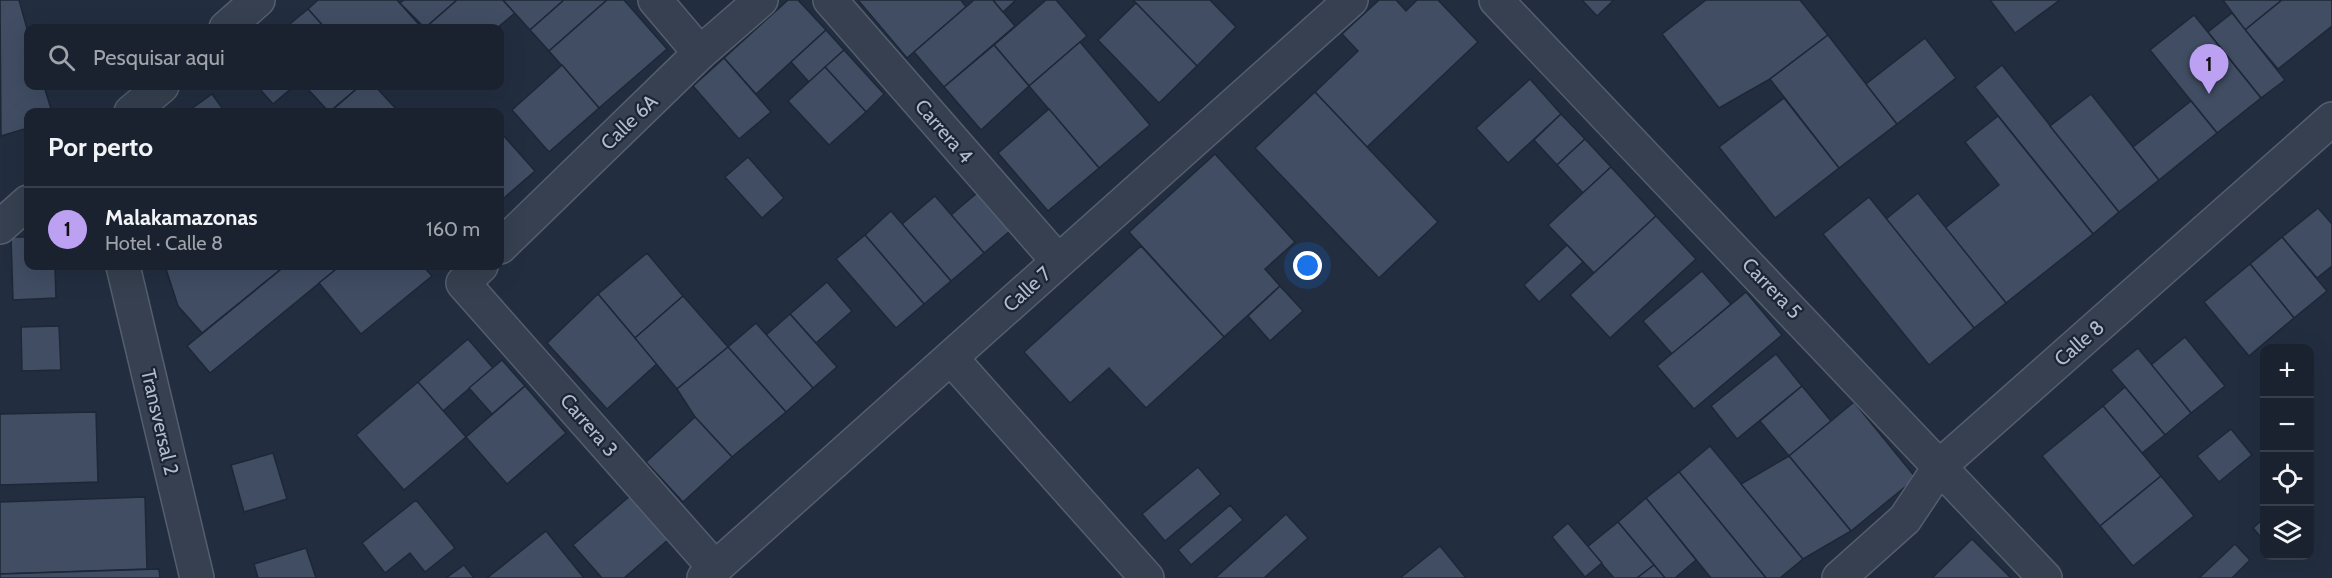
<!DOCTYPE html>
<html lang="pt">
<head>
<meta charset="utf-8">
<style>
  :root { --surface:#1a2230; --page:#272f3c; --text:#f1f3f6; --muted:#9fa4ab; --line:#383f4c; --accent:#bca0f2 }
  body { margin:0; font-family:Cabin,sans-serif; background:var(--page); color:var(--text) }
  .controls { position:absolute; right:18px; bottom:18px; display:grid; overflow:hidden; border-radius:12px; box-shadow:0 6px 24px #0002 }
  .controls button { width:54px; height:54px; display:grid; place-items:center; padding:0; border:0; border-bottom:2px solid var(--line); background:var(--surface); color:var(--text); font:30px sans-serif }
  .you { position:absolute; left:1308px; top:266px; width:21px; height:21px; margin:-15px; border:4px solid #fff; border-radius:50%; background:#1a73e8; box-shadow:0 0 0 9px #1a73e833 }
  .badge { display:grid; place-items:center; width:39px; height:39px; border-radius:50%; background:var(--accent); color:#111; font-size:20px; font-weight:700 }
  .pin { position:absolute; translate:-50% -50px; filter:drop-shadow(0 2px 3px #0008) }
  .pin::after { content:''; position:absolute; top:32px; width:21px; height:18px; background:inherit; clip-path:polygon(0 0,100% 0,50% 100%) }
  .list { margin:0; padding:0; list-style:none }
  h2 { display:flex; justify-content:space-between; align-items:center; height:78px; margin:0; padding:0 24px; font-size:26px }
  h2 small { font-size:20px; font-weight:400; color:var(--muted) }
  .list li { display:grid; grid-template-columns:39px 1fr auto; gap:18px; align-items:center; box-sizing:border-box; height:84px; padding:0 24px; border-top:2px solid var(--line) }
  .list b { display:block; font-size:22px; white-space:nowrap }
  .list p { margin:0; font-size:20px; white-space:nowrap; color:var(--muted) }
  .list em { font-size:20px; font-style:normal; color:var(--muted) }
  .icon { flex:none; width:33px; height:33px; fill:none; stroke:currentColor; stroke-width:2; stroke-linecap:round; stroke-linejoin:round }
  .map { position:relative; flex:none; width:2332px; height:578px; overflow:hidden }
  .search { position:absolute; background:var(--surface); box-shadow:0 6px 24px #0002; left:24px; top:24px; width:480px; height:66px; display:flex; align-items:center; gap:15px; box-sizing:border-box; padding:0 21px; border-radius:12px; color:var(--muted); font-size:22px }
  .panel { position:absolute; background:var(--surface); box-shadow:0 6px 24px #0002; left:24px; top:108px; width:480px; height:162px; border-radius:12px }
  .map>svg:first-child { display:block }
</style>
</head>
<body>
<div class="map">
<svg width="2332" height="578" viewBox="0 0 2332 578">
  <rect width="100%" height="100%" fill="#222e40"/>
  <g fill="#404d63" stroke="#1d2737" stroke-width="1.5">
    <path d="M 0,0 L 19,0 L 28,32 L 28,86 L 44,86 L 52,112 L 28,112 L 28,128 L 1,136 Z"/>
    <path d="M 318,0 L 397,0 L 422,28 L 325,28 L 308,9 Z"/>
    <path d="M 404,0 L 457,0 L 425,28 L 400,3 Z"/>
    <path d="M 457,0 L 503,0 L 515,13 L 497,28 L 425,28 Z"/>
    <path d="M 503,0 L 564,0 L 530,30 Z"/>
    <path d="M 564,0 L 607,0 L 549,51 L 530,30 Z"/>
    <path d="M 607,0 L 624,0 L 667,49 L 599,108 L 549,51 Z"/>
    <path d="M 788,0 L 798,0 L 826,30 L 756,94 L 724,58 Z"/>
    <path d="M 858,0 L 961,0 L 966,7 L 907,58 Z"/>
    <path d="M 974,0 L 993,0 L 1015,26 L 944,87 L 914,52 Z"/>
    <path d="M 993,0 L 1016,0 L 1003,12 Z"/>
    <path d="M 1046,0 L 1056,0 L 1087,36 L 1029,86 L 994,45 Z"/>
    <path d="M 1133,0 L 1210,0 L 1236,27 L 1197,66 Z"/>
    <path d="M 1379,0 L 1396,0 L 1406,11 L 1417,0 L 1438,0 L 1478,42 L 1367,147 L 1315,92 L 1358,51 L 1342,34 Z"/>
    <path d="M 1582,0 L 1614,0 L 1597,16 Z"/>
    <path d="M 1706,0 L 1800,0 L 1828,35 L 1770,79 L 1719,108 L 1662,34 Z"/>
    <path d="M 1990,0 L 2060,0 L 2015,33 Z"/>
    <path d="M 2223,0 L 2282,0 L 2245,30 Z"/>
    <path d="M 2282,0 L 2332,0 L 2332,26 L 2278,69 L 2245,30 Z"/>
    <path d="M 1136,3 L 1197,66 L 1159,103 L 1098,40 Z"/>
    <path d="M 308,9 L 325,28 L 285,28 Z"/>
    <path d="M 2232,13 L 2285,80 L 2261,98 L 2208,32 Z"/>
    <path d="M 2194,15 L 2261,98 L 2217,133 L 2150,50 Z"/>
    <path d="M 826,30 L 844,50 L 809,82 L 791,62 Z"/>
    <path d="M 1828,35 L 1897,124 L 1839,168 L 1770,79 Z"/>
    <path d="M 1925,38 L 1956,78 L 1897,124 L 1866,84 Z"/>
    <path d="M 1080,42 L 1150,125 L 1099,168 L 1029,86 Z"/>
    <path d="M 994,45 L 1029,86 L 981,130 L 944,87 Z"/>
    <path d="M 844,50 L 884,94 L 866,112 L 825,67 Z"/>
    <path d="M 724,58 L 771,112 L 739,139 L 693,86 Z"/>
    <path d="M 562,65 L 599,108 L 549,152 L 512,110 Z"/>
    <path d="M 2002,65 L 2119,212 L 2093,234 L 1975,87 Z"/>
    <path d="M 825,67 L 866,112 L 829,145 L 788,101 Z"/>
    <path d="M 1530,79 L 1561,114 L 1508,163 L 1476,128 Z"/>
    <path d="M 257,86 L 294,86 L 273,104 Z"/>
    <path d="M 305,86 L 360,86 L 329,112 Z"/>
    <path d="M 360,86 L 375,86 L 397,110 L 394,112 L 330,112 Z"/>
    <path d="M 1315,92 L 1438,222 L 1379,278 L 1255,148 Z"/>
    <path d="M 212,94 L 225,112 L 187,112 Z"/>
    <path d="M 2091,94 L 2159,180 L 2119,212 L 2050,126 Z"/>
    <path d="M 1784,98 L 1839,168 L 1775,218 L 1719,147 Z"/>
    <path d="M 2191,101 L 2217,133 L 2159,180 L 2133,147 Z"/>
    <path d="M 1049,109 L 1099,168 L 1048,211 L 998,153 Z"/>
    <path d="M 1561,114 L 1585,139 L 1557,165 L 1534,140 Z"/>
    <path d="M 1998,116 L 2093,234 L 2006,303 L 1945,228 L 1999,185 L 1965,142 Z"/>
    <path d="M 504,136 L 535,171 L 504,198 L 500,193 L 500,140 Z"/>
    <path d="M 1585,139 L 1611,167 L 1583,193 L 1557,165 Z"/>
    <path d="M 1215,154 L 1295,242 L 1265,269 L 1280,286 L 1224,337 L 1129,232 Z"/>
    <path d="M 748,157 L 784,198 L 762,218 L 725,177 Z"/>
    <path d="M 1611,167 L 1656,216 L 1594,273 L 1548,225 Z"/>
    <path d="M 977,193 L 1010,231 L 984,253 L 951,215 Z"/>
    <path d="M 1918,193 L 2006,303 L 1974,328 L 1886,219 Z"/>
    <path d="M 935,196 L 984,253 L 951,281 L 902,224 Z"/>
    <path d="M 1869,197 L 1974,328 L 1929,365 L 1823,234 Z"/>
    <path d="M 2318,208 L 2332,224 L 2332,266 L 2317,278 L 2282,237 Z"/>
    <path d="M 891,211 L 951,281 L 924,304 L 865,235 Z"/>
    <path d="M 1656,216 L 1696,259 L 1610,338 L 1570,295 Z"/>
    <path d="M 865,235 L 924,304 L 896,328 L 836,259 Z"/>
    <path d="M 11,237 L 28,237 L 28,266 L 55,266 L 56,298 L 13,300 Z"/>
    <path d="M 2282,237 L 2327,291 L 2294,318 L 2250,264 Z"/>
    <path d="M 1567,245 L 1583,262 L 1539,302 L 1524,285 Z"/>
    <path d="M 1141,246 L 1224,337 L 1146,408 L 1109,368 L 1070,403 L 1024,352 Z"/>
    <path d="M 647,253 L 683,296 L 635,338 L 598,294 Z"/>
    <path d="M 2250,264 L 2294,318 L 2249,356 L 2204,302 Z"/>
    <path d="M 165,266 L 285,266 L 202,333 L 178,306 Z"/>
    <path d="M 285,266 L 340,266 L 210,373 L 187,346 Z"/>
    <path d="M 340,266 L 423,266 L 432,276 L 361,334 L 319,283 Z"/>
    <path d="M 1702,271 L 1731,304 L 1672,354 L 1643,321 Z"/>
    <path d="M 827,282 L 852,311 L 816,343 L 790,314 Z"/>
    <path d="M 1280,286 L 1303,311 L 1270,341 L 1248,316 Z"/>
    <path d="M 1746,292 L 1782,335 L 1694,409 L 1657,366 Z"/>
    <path d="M 598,294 L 635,338 L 660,361 L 607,409 L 547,343 Z"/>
    <path d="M 683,296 L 728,347 L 677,389 L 635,338 Z"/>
    <path d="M 790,314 L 837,367 L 813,388 L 766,335 Z"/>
    <path d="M 756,323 L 813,388 L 786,412 L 728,347 Z"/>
    <path d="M 59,326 L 61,370 L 22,371 L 21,327 Z"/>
    <path d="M 2185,337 L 2225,386 L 2191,413 L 2151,365 Z"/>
    <path d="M 468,339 L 493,368 L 443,411 L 418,382 Z"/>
    <path d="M 728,347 L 786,412 L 732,457 L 695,417 L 677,389 Z"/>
    <path d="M 2138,348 L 2191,413 L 2165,435 L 2111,370 Z"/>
    <path d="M 1776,354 L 1802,386 L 1737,439 L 1711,406 Z"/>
    <path d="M 502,360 L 525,386 L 492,414 L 469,388 Z"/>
    <path d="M 418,382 L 466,437 L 404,490 L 356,435 Z"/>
    <path d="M 525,386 L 566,433 L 507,484 L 466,437 Z"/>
    <path d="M 1802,386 L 1831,421 L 1789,456 L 1760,421 Z"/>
    <path d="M 2125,387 L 2165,435 L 2142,453 L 2103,406 Z"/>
    <path d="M 1854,402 L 1916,478 L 1851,531 L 1789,456 Z"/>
    <path d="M 2103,406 L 2161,476 L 2100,526 L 2042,456 Z"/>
    <path d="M 96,412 L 98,482 L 0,485 L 0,414 Z"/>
    <path d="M 695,417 L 732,457 L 683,502 L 646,462 Z"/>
    <path d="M 2231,429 L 2252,455 L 2219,482 L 2197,456 Z"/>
    <path d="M 1710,446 L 1803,559 L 1780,578 L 1766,578 L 1679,472 Z"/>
    <path d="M 273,453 L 287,499 L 244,512 L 231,465 Z"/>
    <path d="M 1789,456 L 1851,531 L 1803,559 L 1741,484 Z"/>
    <path d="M 1198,467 L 1221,494 L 1165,541 L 1142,514 Z"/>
    <path d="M 1679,472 L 1766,578 L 1711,578 L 1646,498 Z"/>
    <path d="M 2161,476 L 2194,516 L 2133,566 L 2100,526 Z"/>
    <path d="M 631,495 L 669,539 L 624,578 L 602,578 L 573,545 Z"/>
    <path d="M 145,497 L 147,569 L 0,574 L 0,502 Z"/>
    <path d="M 1646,498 L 1696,560 L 1675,578 L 1665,578 L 1618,522 Z"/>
    <path d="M 416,500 L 455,548 L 425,572 L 410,553 L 385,573 L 362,543 Z"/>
    <path d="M 1230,505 L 1243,520 L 1191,565 L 1178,550 Z"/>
    <path d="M 1286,514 L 1308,538 L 1264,578 L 1215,578 Z"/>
    <path d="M 2264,518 L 2264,541 L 2253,528 Z"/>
    <path d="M 1618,522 L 1654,565 L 1637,578 L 1614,578 L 1587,547 Z"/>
    <path d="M 1568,523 L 1602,563 L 1585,577 L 1552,537 Z"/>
    <path d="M 546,531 L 584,578 L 487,578 Z"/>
    <path d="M 1972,539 L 2011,578 L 1932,578 Z"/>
    <path d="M 2235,544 L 2250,560 L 2232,578 L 2199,578 Z"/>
    <path d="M 1440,546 L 1466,578 L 1400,578 Z"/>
    <path d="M 306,548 L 316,578 L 258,578 L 254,564 Z"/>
    <path d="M 464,565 L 474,578 L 446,578 Z"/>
    <path d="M 1654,565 L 1665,578 L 1637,578 Z"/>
    <path d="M 159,569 L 160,578 L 0,578 L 0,574 Z"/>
  </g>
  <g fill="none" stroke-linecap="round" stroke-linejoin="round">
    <defs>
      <g id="street">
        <path d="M 655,0 L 700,53"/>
        <path d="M 830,0 L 1058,261"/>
        <path d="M 1496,0 L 2045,578"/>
        <path d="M 226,28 L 258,0"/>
        <path d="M 131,112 L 162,86"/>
        <path d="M 0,227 L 28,202"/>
        <path d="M 500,247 L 700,53 L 761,0"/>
        <path d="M 123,266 L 197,578"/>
        <path d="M 481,266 L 463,283 L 715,568"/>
        <path d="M 951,358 L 1147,578"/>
        <path d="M 704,578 L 1351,0"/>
        <path d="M 1839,578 L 1905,519 L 1941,465 L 2332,119"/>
      </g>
    </defs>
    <use href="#street" stroke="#545e6e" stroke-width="36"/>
    <use href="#street" stroke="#364050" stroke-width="33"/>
  </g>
  <g text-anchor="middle" stroke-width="4.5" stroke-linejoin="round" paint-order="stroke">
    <g font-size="20" fill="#b2bbcb" stroke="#1b2535">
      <text transform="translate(629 122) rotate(-44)" y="7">Calle 6A</text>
      <text transform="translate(944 131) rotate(49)" y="7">Carrera 4</text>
      <text transform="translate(1772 288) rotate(46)" y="7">Carrera 5</text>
      <text transform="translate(1027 289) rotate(-42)" y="7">Calle 7</text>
      <text transform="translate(2079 343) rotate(-41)" y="7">Calle 8</text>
      <text transform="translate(160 422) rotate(77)" y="7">Transversal 2</text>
      <text transform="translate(589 425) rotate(49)" y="7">Carrera 3</text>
    </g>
  </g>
</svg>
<div class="controls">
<button>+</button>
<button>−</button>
<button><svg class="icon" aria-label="locate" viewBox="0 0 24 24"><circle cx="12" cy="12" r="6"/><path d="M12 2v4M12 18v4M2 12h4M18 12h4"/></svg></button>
<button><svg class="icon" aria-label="layers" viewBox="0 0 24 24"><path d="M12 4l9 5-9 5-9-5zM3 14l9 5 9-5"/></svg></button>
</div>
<div class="you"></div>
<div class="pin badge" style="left:2209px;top:94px">1</div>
<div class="search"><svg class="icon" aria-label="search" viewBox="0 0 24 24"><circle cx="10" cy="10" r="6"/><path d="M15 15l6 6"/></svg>Pesquisar aqui</div>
<section class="panel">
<h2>Por perto<small></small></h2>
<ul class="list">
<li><span class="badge">1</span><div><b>Malakamazonas</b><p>Hotel · Calle 8</p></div><em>160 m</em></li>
</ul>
</section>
</div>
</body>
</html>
